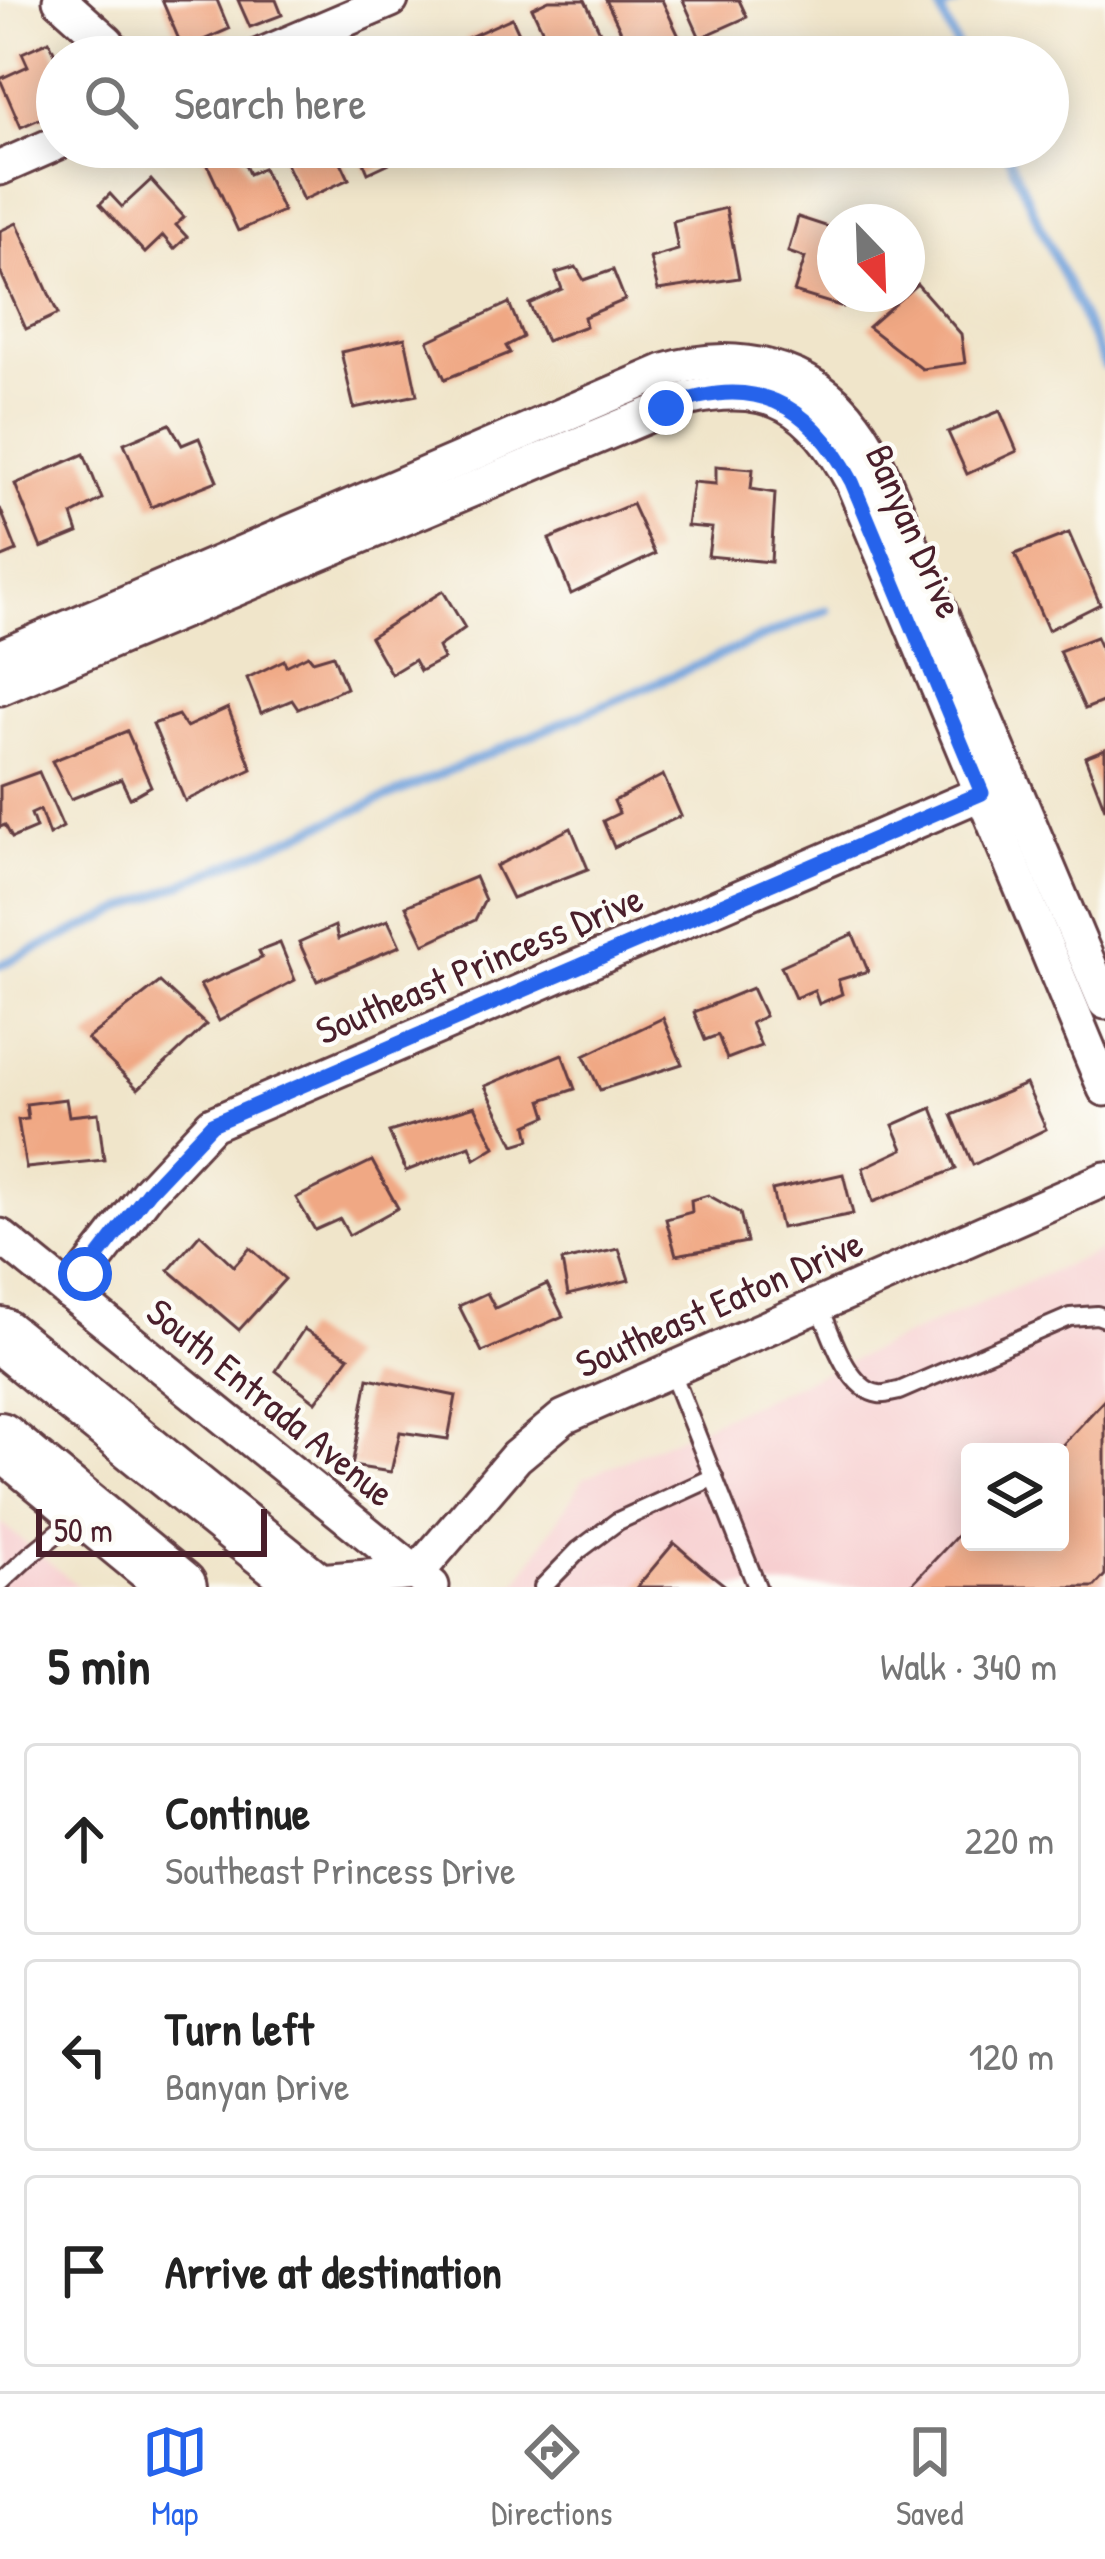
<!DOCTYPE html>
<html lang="en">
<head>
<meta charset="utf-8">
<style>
  :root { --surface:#fff; --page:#f2f2f2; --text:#222; --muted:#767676; --line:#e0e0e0; --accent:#2563eb }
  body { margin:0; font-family:"Patrick Hand",sans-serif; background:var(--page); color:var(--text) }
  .controls { position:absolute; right:36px; bottom:36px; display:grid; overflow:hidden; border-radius:12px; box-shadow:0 6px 30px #0003 }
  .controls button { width:108px; height:108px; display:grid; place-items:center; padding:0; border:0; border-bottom:3px solid var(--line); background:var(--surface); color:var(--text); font:60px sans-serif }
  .compass { position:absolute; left:817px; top:204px; width:108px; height:108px; border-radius:50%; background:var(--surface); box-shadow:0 6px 30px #0003; rotate:157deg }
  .scale { position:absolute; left:36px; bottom:30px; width:231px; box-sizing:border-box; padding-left:12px; border:6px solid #4a1f2b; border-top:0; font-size:33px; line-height:42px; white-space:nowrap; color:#4a1f2b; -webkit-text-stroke:9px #fdfcf7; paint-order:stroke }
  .stop { position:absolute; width:36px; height:36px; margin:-27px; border:9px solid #2563eb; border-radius:50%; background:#fff }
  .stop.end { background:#2563eb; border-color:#fff; box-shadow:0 3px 12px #0008 }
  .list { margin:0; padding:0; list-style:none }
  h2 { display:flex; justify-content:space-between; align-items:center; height:156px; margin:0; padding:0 48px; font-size:51px }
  h2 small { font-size:39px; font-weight:400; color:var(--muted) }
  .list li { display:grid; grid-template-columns:78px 1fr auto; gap:36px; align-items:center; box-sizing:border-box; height:192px; margin:0 24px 24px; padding:0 24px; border:3px solid var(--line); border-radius:12px }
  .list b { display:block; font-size:45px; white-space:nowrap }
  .list p { margin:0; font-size:39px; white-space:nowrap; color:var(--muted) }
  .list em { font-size:39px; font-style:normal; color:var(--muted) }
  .icon { flex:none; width:66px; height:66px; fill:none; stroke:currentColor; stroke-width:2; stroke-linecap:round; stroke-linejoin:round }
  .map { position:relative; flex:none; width:1105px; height:1587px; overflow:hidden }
  .search { position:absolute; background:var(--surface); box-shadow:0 6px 30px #0003; left:36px; right:36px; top:36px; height:132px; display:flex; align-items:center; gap:30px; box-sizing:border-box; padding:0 42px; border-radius:66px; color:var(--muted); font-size:45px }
  .sheet { height:804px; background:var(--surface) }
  nav { display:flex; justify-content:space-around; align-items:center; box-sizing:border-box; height:168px; border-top:3px solid var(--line); background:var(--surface); font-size:33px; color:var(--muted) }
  nav a { display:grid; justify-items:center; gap:6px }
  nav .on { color:var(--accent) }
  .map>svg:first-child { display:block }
</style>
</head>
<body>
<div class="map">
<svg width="1105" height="1587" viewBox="0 0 1105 1587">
  <rect width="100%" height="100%" fill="#fdfcf7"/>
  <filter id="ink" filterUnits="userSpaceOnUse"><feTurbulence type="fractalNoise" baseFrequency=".00833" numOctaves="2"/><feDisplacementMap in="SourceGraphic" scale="24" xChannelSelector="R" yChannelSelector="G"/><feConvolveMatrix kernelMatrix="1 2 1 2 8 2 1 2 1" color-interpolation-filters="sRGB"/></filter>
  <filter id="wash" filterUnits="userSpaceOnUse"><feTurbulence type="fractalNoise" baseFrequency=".004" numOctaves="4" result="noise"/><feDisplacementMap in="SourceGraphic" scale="48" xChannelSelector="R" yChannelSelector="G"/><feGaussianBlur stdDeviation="2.7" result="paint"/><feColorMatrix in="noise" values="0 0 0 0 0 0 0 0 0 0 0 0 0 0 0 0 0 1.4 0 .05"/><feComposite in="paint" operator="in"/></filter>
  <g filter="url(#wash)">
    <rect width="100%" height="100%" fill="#f0e5ca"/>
    <g fill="#f7cfd0" fill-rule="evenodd">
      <path d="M 1105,1248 L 1105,1587 L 512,1587 L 518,1582 L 584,1478 ZM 970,1452 L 1060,1452 L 1060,1542 L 970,1542 Z"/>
      <path d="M 0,1522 L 79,1587 L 0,1587 Z"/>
    </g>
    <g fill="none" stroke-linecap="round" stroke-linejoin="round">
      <g stroke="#70a0da" stroke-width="9">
        <path d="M 962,57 L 940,9 L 962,0"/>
        <path d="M 1004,147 L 1105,366"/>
        <path d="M 0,965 L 140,902 L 827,610"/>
      </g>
    </g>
    <g id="blocks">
      <g fill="#f0a884">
        <path d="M 162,0 L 217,0 L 229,29 L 183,49 Z"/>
        <path d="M 238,0 L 276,0 L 282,15 L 250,27 Z"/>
        <path d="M 549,0 L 585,0 L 612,57 L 555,57 L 532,8 Z"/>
        <path d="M 606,0 L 662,0 L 683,45 L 657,57 L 633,57 Z"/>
        <path d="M 683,0 L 739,0 L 747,17 L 700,38 Z"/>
        <path d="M 512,18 L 530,57 L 473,57 L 465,39 Z"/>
        <path d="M 49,41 L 57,58 L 57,111 L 21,127 L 0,79 L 28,66 L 22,53 Z"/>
        <path d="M 215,147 L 237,147 L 249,174 L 263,168 L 283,211 L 238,231 L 202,153 Z"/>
        <path d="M 278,147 L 334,147 L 349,179 L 303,200 Z"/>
        <path d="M 357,147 L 413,147 L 415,151 L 368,173 Z"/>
        <path d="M 151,180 L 184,217 L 176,225 L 187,237 L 174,249 L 163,236 L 145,253 L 100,204 L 110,194 L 122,207 Z"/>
        <path d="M 726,208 L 739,278 L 658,290 L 650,258 L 678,250 L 673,221 Z"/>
        <path d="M 798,217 L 835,229 L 835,294 L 847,294 L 843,307 L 794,292 L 805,258 L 788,252 Z"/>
        <path d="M 17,223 L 58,314 L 26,329 L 0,271 L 0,231 Z"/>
        <path d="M 576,267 L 584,280 L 613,270 L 625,300 L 584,317 L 586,326 L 546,341 L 529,304 L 562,289 L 556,273 Z"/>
        <path d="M 917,284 L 961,334 L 965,363 L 922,369 L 868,327 Z"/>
        <path d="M 509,303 L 523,337 L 506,346 L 510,353 L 445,379 L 428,341 Z"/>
        <path d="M 405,338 L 417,395 L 354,408 L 341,352 Z"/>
        <path d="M 1000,411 L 1017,451 L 967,474 L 948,432 Z"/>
        <path d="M 170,424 L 182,445 L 199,438 L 217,481 L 151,507 L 124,443 Z"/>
        <path d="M 84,454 L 102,499 L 72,515 L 78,533 L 41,548 L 15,484 Z"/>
        <path d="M 716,466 L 753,469 L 751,489 L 775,493 L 771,562 L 708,556 L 712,528 L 687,526 L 693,482 L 716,484 Z"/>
        <path d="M 632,504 L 655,554 L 571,594 L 549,539 Z"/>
        <path d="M 0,508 L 17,551 L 0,558 Z"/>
        <path d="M 1069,533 L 1100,604 L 1048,630 L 1015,554 Z"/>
        <path d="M 443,591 L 465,628 L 438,647 L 443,659 L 420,671 L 414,660 L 391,674 L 370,637 Z"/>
        <path d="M 1096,637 L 1105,657 L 1105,701 L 1085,709 L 1059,651 Z"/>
        <path d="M 308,655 L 313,661 L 333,655 L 346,688 L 298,709 L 292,700 L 261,713 L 247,678 L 284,660 L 286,666 Z"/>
        <path d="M 228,708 L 252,769 L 185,801 L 153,724 L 178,715 L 186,727 Z"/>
        <path d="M 127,731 L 151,786 L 130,798 L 121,779 L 71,799 L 52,761 Z"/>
        <path d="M 1105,749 L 1105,809 L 1085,757 Z"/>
        <path d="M 39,772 L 63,827 L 49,835 L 40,810 L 31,814 L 36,828 L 12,838 L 5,825 L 0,827 L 0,786 Z"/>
        <path d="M 663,775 L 681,816 L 614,847 L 603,821 L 619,813 L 614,801 Z"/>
        <path d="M 571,828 L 588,869 L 512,898 L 496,866 Z"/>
        <path d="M 475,877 L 485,900 L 475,920 L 424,944 L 406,906 Z"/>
        <path d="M 388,920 L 400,946 L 317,981 L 299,942 L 335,926 L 338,939 Z"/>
        <path d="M 853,934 L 868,971 L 838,980 L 842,994 L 819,1004 L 814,990 L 795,998 L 781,966 Z"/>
        <path d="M 280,943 L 295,980 L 219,1021 L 200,985 L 262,958 L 259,951 Z"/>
        <path d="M 160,982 L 206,1025 L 138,1089 L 87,1039 Z"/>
        <path d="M 752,988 L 765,1016 L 751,1023 L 761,1046 L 727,1059 L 718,1035 L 705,1040 L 694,1012 Z"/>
        <path d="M 663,1018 L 682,1064 L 600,1090 L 584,1056 Z"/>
        <path d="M 562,1054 L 575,1089 L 542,1100 L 547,1116 L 527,1125 L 530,1140 L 514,1145 L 485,1086 Z"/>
        <path d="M 1026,1084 L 1046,1129 L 973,1165 L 952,1115 Z"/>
        <path d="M 66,1099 L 69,1116 L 98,1113 L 104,1160 L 26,1168 L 18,1120 L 28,1119 L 26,1104 Z"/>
        <path d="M 475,1106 L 495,1147 L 475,1159 L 470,1146 L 406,1171 L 389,1132 Z"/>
        <path d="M 932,1108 L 956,1169 L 873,1202 L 863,1168 L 903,1149 L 893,1125 Z"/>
        <path d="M 372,1161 L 398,1208 L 349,1235 L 340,1219 L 315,1230 L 296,1198 Z"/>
        <path d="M 843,1174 L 853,1214 L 781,1228 L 772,1190 Z"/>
        <path d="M 708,1195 L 740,1213 L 747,1242 L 676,1255 L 666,1219 L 692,1212 L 691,1200 Z"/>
        <path d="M 200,1234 L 234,1266 L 250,1248 L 285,1279 L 239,1330 L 169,1270 Z"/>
        <path d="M 619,1249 L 629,1280 L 568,1295 L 562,1261 Z"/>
        <path d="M 547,1284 L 563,1316 L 482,1352 L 459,1306 L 487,1293 L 495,1308 Z"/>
        <path d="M 304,1329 L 349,1357 L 316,1402 L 276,1371 Z"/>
        <path d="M 368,1378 L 456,1396 L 448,1439 L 400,1432 L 391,1472 L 352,1466 Z"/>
        <path d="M 1105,1399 L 1105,1575 L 1094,1587 L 909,1587 L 970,1522 L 970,1542 L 1060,1542 L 1060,1452 L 1056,1452 Z"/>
        <path d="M 674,1543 L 703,1568 L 727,1587 L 637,1587 Z"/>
      </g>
    </g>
  </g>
  <g filter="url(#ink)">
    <use href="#blocks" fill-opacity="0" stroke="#633d43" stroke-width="3"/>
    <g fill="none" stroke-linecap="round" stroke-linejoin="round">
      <defs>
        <g id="lane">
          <path d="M 819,1305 C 830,1330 847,1390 879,1394 C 886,1395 892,1392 899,1391 L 1070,1317 L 1097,1315 L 1105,1318"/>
          <path d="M 671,1370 L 757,1587"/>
          <path d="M 0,1583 L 29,1556 L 81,1514"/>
          <path d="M 543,1587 L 579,1550 L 618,1521 L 714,1477"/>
        </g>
        <g id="street">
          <path d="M 60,0 L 107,42 L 118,57"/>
          <path d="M 257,57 L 391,0"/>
          <path d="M 0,168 L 57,143"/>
          <path d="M 0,657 L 665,371 C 733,349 812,365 855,426 C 865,439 872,453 879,468 L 1105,1002"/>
          <path d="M 0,688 L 687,399 C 770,379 813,408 852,481 L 1105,1089"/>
          <path d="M 0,1236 L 432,1586"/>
          <path d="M 70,1293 L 149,1191 L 212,1124 L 982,793"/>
          <path d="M 417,1573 L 516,1457 L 564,1417 L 1105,1179"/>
          <path d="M 306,1582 L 417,1573"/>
        </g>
        <g id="primary">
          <path d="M 0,1335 L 312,1587"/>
          <path d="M 0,1440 L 179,1587"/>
        </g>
      </defs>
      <use href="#lane" stroke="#633d43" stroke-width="22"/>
      <use href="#street" stroke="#633d43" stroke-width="39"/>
      <use href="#primary" stroke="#633d43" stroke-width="60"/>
      <use href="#lane" stroke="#fff" stroke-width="16"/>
      <use href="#street" stroke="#fff" stroke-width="33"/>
      <use href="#primary" stroke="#fff" stroke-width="54"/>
    </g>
  </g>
  <g fill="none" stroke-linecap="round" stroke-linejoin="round" filter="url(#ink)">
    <path stroke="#2563eb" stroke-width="15" d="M 85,1274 L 149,1191 L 212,1124 L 982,793 L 852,482 C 810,402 752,372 666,408"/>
  </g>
  <g text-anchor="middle" stroke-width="9" stroke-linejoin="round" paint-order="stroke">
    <g font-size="39" fill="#4a1f2b" stroke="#fdfcf7">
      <text transform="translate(915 531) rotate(66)" y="14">Banyan Drive</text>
      <text transform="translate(479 964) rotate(-23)" y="14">Southeast Princess Drive</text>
      <text transform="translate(719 1303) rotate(-24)" y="14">Southeast Eaton Drive</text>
      <text transform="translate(271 1402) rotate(39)" y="14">South Entrada Avenue</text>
    </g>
  </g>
</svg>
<div class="controls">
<button><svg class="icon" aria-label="layers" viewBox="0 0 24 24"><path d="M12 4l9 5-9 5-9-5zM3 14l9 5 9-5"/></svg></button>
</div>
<svg class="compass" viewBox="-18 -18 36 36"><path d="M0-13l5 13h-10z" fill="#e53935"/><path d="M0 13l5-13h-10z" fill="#767676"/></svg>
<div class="scale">50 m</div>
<div class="stop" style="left:85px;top:1274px"></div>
<div class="stop end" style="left:666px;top:408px"></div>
<div class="search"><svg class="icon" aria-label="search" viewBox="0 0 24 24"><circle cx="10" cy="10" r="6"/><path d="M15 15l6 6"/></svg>Search here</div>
</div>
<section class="sheet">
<h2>5 min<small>Walk · 340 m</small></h2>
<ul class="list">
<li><svg class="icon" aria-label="ahead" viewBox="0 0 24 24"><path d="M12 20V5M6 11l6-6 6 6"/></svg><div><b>Continue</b><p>Southeast Princess Drive</p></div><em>220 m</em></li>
<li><svg class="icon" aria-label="left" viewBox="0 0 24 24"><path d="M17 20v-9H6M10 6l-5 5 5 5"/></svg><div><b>Turn left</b><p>Banyan Drive</p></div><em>120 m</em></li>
<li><svg class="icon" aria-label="arrive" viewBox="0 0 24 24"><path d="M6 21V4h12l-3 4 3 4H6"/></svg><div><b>Arrive at destination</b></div></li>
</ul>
</section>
<nav>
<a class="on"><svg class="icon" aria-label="map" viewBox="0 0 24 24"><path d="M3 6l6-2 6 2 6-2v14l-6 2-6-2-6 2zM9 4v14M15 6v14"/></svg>Map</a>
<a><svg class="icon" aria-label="directions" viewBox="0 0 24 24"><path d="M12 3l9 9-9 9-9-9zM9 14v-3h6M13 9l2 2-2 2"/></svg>Directions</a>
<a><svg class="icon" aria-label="saved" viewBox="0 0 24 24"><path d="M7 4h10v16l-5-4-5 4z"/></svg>Saved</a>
</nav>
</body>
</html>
